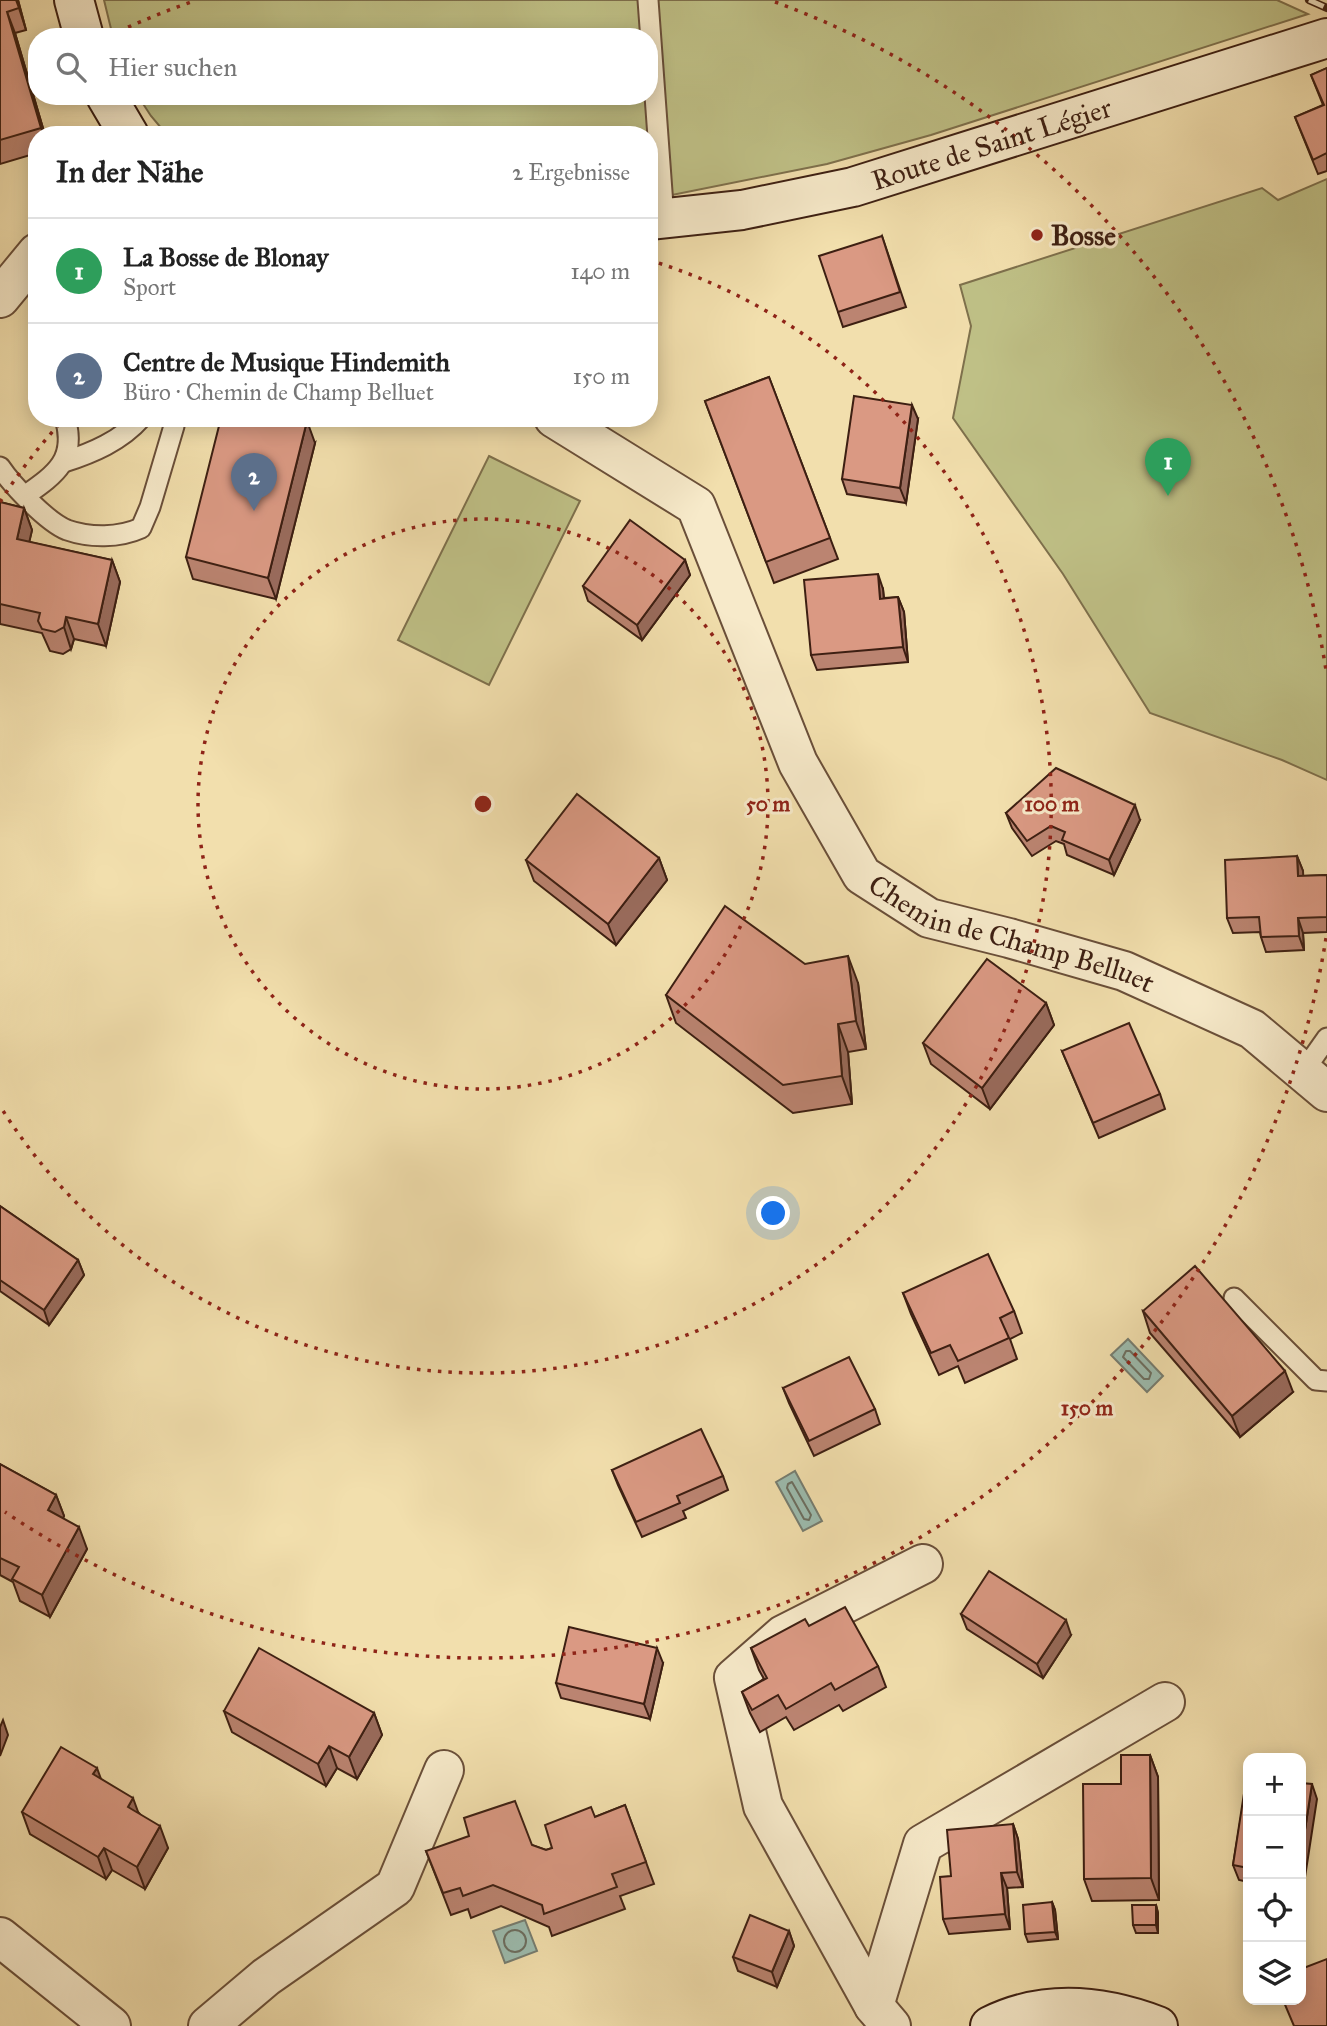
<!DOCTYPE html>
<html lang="de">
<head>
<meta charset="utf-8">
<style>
  :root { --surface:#fff; --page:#f6f6f6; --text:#222; --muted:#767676; --line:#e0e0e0; --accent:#7c3aed }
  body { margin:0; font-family:"IM FELL Great Primer",serif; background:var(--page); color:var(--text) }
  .controls { position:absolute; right:21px; bottom:21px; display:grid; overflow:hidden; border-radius:14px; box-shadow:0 4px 18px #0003 }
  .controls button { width:63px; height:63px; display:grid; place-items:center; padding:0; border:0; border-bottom:2px solid var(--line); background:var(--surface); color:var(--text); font:35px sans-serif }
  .you { position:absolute; left:774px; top:1214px; width:24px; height:24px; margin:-18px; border:5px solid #fff; border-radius:50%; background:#1a73e8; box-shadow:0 0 0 10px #1a73e833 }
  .badge { display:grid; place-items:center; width:46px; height:46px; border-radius:50%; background:var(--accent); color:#fff; font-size:23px; font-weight:700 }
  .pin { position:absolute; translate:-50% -58px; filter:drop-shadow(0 2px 4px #0008) }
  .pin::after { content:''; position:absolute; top:37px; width:24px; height:21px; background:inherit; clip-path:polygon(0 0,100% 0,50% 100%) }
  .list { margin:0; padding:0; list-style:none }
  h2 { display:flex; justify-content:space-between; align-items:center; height:91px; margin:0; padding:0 28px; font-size:30px }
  h2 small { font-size:23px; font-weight:400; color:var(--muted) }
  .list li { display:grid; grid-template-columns:46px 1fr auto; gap:21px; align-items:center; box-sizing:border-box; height:105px; padding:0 28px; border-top:2px solid var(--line) }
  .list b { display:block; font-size:26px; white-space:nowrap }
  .list p { margin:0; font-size:23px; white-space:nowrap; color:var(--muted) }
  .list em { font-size:23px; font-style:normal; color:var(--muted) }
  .icon { flex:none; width:38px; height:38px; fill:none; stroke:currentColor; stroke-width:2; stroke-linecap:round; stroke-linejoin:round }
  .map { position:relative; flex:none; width:1327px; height:2026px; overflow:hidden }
  .search { position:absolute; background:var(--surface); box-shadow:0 4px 18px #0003; left:28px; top:28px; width:630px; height:77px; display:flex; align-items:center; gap:18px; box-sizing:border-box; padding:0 24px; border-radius:28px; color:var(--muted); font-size:26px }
  .panel { position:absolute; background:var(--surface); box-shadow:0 4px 18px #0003; left:28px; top:126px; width:630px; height:301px; border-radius:28px }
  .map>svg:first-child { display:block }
</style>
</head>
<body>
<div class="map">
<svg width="1327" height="2026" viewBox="0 0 1327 2026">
  <rect width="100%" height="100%" fill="#f2dfad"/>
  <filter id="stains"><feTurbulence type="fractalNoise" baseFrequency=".00286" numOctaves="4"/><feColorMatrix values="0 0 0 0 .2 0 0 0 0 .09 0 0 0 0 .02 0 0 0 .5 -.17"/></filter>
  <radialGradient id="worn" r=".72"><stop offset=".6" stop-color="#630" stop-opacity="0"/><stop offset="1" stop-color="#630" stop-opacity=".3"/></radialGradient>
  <g fill="#bfc086" stroke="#7e704c" stroke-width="2">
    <path d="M 104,0 L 1277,0 L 1308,14 L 931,135 L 827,164 L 662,197 L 649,196 L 649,135 L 167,135 L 151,116 L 138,96 L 649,96 L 649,37 L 113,37 Z"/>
    <path d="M 1327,179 L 1327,780 L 1282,760 L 1150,713 L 1063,574 L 953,418 L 971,326 L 960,285 L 1262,188 L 1278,200 Z"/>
    <path d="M 489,456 L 580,501 L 489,685 L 398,640 Z"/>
  </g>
  <g fill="#9cbcaf" stroke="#767d70" stroke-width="2">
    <path d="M 1128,1339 L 1163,1376 L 1147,1392 L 1111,1355 Z"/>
    <path d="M 795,1471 L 822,1521 L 803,1531 L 776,1482 Z"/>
    <path d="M 525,1920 L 537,1951 L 505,1963 L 493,1931 Z"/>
  </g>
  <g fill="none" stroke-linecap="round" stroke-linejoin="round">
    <g stroke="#6c6e60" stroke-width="2">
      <path d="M 1126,1351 L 1130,1351 L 1151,1373 L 1149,1379 L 1144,1379 L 1123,1357 Z"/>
      <path d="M 792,1482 L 811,1515 L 809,1520 L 804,1519 L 787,1488 L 788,1484 Z"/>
      <circle cx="515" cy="1941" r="11"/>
    </g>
    <defs>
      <g id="lane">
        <path d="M 648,0 L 664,219"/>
        <path d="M 64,462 C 92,453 121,441 141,418"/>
        <path d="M 0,467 C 12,485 47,522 67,530 C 90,538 119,538 141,528 L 150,507 L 174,426"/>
        <path d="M 26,495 C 56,474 77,459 65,418"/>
        <path d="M 1303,1072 L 1327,1038"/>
        <path d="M 1234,1298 L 1316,1380 L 1327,1381"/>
      </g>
      <g id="street">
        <path d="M 0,298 L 37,253"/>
        <path id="s1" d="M 554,418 L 696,506 L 798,763 L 862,875 L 929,918 L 1009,938 L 1124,971 L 1252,1029 L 1327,1092"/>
        <path d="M 0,1937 L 111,2026"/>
        <path d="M 874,2006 L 923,1844 L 1165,1702"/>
        <path d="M 208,2026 L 266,1977 L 395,1887 L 444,1770"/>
        <path d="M 891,2026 L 874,2006 L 763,1806 L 734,1678 L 783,1635 L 923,1564"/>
      </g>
      <g id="secondary">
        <path d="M 74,0 L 84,37"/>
        <path d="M 106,96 L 129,135"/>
        <path id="s2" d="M 649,220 L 742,210 L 853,187 L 1327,38"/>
        <path d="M 990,2026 C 1044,1999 1103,2005 1158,2026"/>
      </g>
    </defs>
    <use href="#lane" stroke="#6a4f39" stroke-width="23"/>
    <use href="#street" stroke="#6a4f39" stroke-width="42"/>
    <use href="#secondary" stroke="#3d1f12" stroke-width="42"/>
    <use href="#lane" stroke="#f7eaca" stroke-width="19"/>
    <use href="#street" stroke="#f7eaca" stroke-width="38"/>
    <use href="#secondary" stroke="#f7eaca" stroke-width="38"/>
    <defs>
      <path id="rail" d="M 1309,0 L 1327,8"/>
    </defs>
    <use href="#rail" stroke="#3d1f12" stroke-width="8"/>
    <use href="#rail" stroke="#f7eaca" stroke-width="5" stroke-dasharray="16" stroke-linecap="butt"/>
  </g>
  <g fill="#bb8471" stroke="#3d1f12" stroke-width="2">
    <path d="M 0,0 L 18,0 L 26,30 L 15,33 L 45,135 L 37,135 L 37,153 L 0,164 Z"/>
    <path d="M 1327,68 L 1327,171 L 1318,174 L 1295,117 L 1323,105 L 1311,75 Z"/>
    <path d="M 882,236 L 906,307 L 843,327 L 838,312 Z"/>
    <path d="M 769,377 L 838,559 L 774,583 L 705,401 Z"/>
    <path d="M 918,419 L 906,503 L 847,494 L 842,479 Z"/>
    <path d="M 315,443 L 276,599 L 193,579 L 186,557 Z"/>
    <path d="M 0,502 L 24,508 L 32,530 L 29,542 L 112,560 L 120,582 L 106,646 L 74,639 L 71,649 L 63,654 L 50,651 L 42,633 L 0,624 Z"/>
    <path d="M 685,560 L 690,575 L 642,640 L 588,601 L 583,586 Z"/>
    <path d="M 883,589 L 884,598 L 898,597 L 904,612 L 908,662 L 817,670 L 811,655 Z"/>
    <path d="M 1006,813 L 1140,820 L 1114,875 L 1067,855 L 1064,844 L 1056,841 L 1032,856 L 1012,828 Z"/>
    <path d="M 1297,856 L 1303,871 L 1303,876 L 1327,875 L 1327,932 L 1303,933 L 1304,950 L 1266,952 L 1261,937 L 1260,932 L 1233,933 L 1227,918 Z"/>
    <path d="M 659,858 L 667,880 L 616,945 L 534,881 L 526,860 Z"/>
    <path d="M 805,964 L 858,983 L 866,1049 L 848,1052 L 852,1104 L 793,1113 L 676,1023 L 666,995 Z"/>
    <path d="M 1046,1003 L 1054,1025 L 990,1109 L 931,1064 L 923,1043 Z"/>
    <path d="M 1062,1051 L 1160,1094 L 1165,1109 L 1099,1138 Z"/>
    <path d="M 0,1206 L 78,1260 L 84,1275 L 49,1325 L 0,1291 Z"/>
    <path d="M 903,1293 L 1014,1311 L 1022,1333 L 1010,1339 L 1017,1359 L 965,1383 L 958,1366 L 939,1375 L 911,1314 Z"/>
    <path d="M 1143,1311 L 1293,1392 L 1240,1437 L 1150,1333 Z"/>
    <path d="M 783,1388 L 875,1409 L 880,1424 L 814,1456 L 789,1403 Z"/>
    <path d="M 0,1464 L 56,1495 L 64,1516 L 63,1518 L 87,1549 L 50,1617 L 20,1601 L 13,1582 L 0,1575 Z"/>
    <path d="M 612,1470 L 723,1476 L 728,1490 L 683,1511 L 686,1518 L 642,1537 L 618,1485 Z"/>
    <path d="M 961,1614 L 1071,1635 L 1043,1678 L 967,1629 Z"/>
    <path d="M 809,1626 L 878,1666 L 886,1687 L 843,1711 L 839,1705 L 794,1730 L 786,1717 L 760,1732 L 750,1713 L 742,1692 L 764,1679 L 759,1670 L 751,1648 Z"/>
    <path d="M 663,1663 L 650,1719 L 561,1698 L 556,1683 Z"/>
    <path d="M 224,1711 L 374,1713 L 382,1735 L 357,1779 L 337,1768 L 326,1786 L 232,1732 Z"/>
    <path d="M 1150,1755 L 1158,1777 L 1159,1900 L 1092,1901 L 1084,1879 L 1121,1784 Z"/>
    <path d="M 1248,1774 L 1248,1882 L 1239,1880 L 1233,1865 Z"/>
    <path d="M 101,1779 L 139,1813 L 168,1848 L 145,1889 L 112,1870 L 106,1879 L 30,1834 L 22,1812 Z"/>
    <path d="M 625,1805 L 654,1884 L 620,1896 L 625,1909 L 552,1936 L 549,1927 L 501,1906 L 471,1918 L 468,1909 L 451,1915 L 426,1851 L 532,1845 L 546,1850 L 552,1848 L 595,1817 Z"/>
    <path d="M 1013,1824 L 1018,1839 L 1023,1887 L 1007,1888 L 1010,1929 L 949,1934 L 943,1919 L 951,1876 Z"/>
    <path d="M 1052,1902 L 1055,1910 L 1058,1939 L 1028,1942 L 1025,1934 Z"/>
    <path d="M 1156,1905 L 1158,1913 L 1158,1933 L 1136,1933 L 1133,1925 Z"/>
    <path d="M 789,1931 L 794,1946 L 777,1987 L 738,1971 L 733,1957 Z"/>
  </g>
  <g fill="#996b5c" stroke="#3d1f12" stroke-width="2">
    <path d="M 16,0 L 18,0 L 26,30 L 19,8 Z"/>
    <path d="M 7,12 L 15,33 L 45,135 L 44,135 L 41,128 Z"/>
    <path d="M 912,405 L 918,419 L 906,503 L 900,488 Z"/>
    <path d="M 307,421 L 315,443 L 276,599 L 268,578 Z"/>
    <path d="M 24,508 L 32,530 L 25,561 L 17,539 Z"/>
    <path d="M 112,560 L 120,582 L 106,646 L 98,624 Z"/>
    <path d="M 685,560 L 690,575 L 642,640 L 637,625 Z"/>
    <path d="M 878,574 L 883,589 L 885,614 L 880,599 Z"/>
    <path d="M 898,597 L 904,612 L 908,662 L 903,647 Z"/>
    <path d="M 66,617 L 74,639 L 71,649 L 64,627 Z"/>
    <path d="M 1135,805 L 1140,820 L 1114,875 L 1109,860 Z"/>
    <path d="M 1297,856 L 1303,871 L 1304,891 L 1298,876 Z"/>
    <path d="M 659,858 L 667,880 L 616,945 L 608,924 Z"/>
    <path d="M 1298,918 L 1303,933 L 1304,950 L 1299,936 Z"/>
    <path d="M 848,956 L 858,983 L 866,1049 L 856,1021 Z"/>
    <path d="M 1046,1003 L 1054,1025 L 990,1109 L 982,1088 Z"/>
    <path d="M 838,1024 L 848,1052 L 852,1104 L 842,1076 Z"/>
    <path d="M 78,1260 L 84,1275 L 49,1325 L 44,1310 Z"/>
    <path d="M 1285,1371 L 1293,1392 L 1240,1437 L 1232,1416 Z"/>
    <path d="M 56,1495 L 64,1516 L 56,1532 L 48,1510 Z"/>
    <path d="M 79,1527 L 87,1549 L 50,1617 L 42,1595 Z"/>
    <path d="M 1066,1620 L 1071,1635 L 1043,1678 L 1037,1664 Z"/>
    <path d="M 657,1648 L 663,1663 L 650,1719 L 644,1704 Z"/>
    <path d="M 374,1713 L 382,1735 L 357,1779 L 349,1757 Z"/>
    <path d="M 3,1720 L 8,1735 L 0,1756 L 0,1727 Z"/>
    <path d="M 329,1746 L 337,1768 L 326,1786 L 318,1764 Z"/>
    <path d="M 1150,1755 L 1158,1777 L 1159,1900 L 1151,1878 Z"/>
    <path d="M 97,1768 L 105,1790 L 93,1774 Z"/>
    <path d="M 1312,1784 L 1317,1799 L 1303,1890 L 1301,1884 L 1301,1856 Z"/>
    <path d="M 133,1798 L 141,1820 L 128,1807 Z"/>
    <path d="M 1013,1824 L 1018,1839 L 1023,1887 L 1017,1872 Z"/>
    <path d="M 160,1826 L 168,1848 L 145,1889 L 137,1867 Z"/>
    <path d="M 104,1848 L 112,1870 L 106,1879 L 98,1857 Z"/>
    <path d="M 1001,1873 L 1007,1888 L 1010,1929 L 1005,1914 Z"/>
    <path d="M 1052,1902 L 1055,1910 L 1058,1939 L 1055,1932 Z"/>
    <path d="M 1156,1905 L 1158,1913 L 1158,1933 L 1156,1925 Z"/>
    <path d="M 789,1931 L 794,1946 L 777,1987 L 772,1972 Z"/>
  </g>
  <g fill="#da9983" stroke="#3d1f12" stroke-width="2">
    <path d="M 0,0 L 16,0 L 19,8 L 7,12 L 41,128 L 0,140 Z"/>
    <path d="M 1327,68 L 1327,153 L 1313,160 L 1295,117 L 1324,105 L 1311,75 Z"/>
    <path d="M 882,236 L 900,292 L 838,312 L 819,256 Z"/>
    <path d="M 769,377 L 830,538 L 766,562 L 705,401 Z"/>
    <path d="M 854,396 L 912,405 L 900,488 L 842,479 Z"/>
    <path d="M 221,418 L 295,418 L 307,421 L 268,578 L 186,557 Z"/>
    <path d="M 0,502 L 24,508 L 17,539 L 112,560 L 98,624 L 66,617 L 64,627 L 55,632 L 42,629 L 38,621 L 40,613 L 0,604 Z"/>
    <path d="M 630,520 L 685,560 L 637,625 L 583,586 Z"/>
    <path d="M 878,574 L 880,599 L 898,597 L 903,647 L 811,655 L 804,580 Z"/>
    <path d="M 1056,768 L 1135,805 L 1109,860 L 1062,840 L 1065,832 L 1051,826 L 1027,841 L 1006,813 Z"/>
    <path d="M 577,794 L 659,858 L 608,924 L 526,860 Z"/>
    <path d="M 1297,856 L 1298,876 L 1327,875 L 1327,917 L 1298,918 L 1299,936 L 1261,937 L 1259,917 L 1227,918 L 1225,860 Z"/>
    <path d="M 725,906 L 805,964 L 848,956 L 856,1021 L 838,1024 L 842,1076 L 783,1085 L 666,995 Z"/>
    <path d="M 987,959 L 1046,1003 L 982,1088 L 923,1043 Z"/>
    <path d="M 1129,1023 L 1160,1094 L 1093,1123 L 1062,1051 Z"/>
    <path d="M 0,1206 L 78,1260 L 44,1310 L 0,1280 Z"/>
    <path d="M 988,1254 L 1014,1311 L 1000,1318 L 1009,1338 L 958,1361 L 950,1345 L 931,1353 L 903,1293 Z"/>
    <path d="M 1195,1266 L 1285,1371 L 1232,1416 L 1143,1311 Z"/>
    <path d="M 849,1357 L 875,1409 L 809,1441 L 783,1388 Z"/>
    <path d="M 701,1429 L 723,1476 L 677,1496 L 680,1503 L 636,1522 L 612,1470 Z"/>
    <path d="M 0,1464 L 56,1495 L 48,1510 L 79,1527 L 42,1595 L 12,1579 L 19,1567 L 0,1558 Z"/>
    <path d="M 989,1571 L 1066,1620 L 1037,1664 L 961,1614 Z"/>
    <path d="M 845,1607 L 878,1666 L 835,1690 L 831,1683 L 786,1709 L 778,1695 L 752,1710 L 742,1692 L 767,1678 L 751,1648 L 805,1619 L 809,1626 Z"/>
    <path d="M 569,1627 L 657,1648 L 644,1704 L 556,1683 Z"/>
    <path d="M 259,1648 L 374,1713 L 349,1757 L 329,1746 L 318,1764 L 224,1711 Z"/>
    <path d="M 61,1747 L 97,1768 L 93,1774 L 133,1798 L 128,1807 L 160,1826 L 137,1867 L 104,1848 L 98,1857 L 22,1812 Z"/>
    <path d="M 1121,1755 L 1150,1755 L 1151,1878 L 1084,1879 L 1083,1784 L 1121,1784 Z"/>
    <path d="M 1247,1774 L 1248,1774 L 1248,1868 L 1233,1865 Z"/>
    <path d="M 1301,1783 L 1312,1784 L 1301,1856 Z"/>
    <path d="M 515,1801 L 532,1845 L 546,1850 L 552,1848 L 545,1825 L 591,1807 L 595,1817 L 625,1805 L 646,1862 L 612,1874 L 617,1887 L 544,1914 L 542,1905 L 493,1885 L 463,1896 L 460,1888 L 443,1893 L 426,1851 L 469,1836 L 464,1818 Z"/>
    <path d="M 1013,1824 L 1017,1872 L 1001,1873 L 1005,1914 L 943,1919 L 940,1877 L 951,1876 L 947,1830 Z"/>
    <path d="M 1052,1902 L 1055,1932 L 1025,1934 L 1023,1905 Z"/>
    <path d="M 1132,1905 L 1156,1905 L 1156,1925 L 1133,1925 Z"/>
    <path d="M 750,1915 L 789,1931 L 772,1972 L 733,1957 Z"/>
    <path d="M 1327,1959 L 1327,2026 L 1294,2026 L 1283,2000 L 1301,2000 L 1301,1969 Z"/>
  </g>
  <g fill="none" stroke="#8f2418" stroke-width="3.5" stroke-dasharray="3.5 7">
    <circle cx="483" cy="804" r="285"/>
    <path d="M0 502A569 569 0 0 1 63 420M649 260A569 569 0 1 1 0 1106"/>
    <path d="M1326 938A854 854 0 0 1 5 1512M109 36A854 854 0 0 1 191 2M775 2A854 854 0 0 1 1326 670"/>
  </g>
  <circle fill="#8f2418" stroke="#f7eaca" stroke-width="2.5" cx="1037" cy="235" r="7"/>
  <g text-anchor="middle" stroke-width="6" stroke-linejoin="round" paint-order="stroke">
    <g font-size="28" fill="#3d1f12" stroke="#f7eaca">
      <text dy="10" stroke="none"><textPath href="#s2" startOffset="352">Route de Saint Légier</textPath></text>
      <text dy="10" stroke="none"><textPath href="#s1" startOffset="735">Chemin de Champ Belluet</textPath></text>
    </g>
    <g font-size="28" font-weight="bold" fill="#3d1f12" stroke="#f7eaca" text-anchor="start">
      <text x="1051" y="245">Bosse</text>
    </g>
  </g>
  <circle cx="483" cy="804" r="10" fill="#8f2418" stroke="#f7eaca" stroke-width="3.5"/>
  <g font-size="21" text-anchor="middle" font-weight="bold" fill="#8f2418" stroke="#f7eaca" stroke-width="6" stroke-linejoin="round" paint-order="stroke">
    <text x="768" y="811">50 m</text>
    <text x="1052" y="811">100 m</text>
    <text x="1087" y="1415">150 m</text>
  </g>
  <rect width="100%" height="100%" filter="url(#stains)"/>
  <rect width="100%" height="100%" fill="url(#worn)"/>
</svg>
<div class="controls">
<button>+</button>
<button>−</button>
<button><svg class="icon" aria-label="locate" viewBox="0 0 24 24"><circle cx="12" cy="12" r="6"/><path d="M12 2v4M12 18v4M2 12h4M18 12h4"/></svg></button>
<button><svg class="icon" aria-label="layers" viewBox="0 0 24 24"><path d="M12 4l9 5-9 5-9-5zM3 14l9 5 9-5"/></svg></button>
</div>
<div class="you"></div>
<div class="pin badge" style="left:1168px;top:496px;background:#2e9e5b">1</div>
<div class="pin badge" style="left:254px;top:511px;background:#5c6f8a">2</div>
<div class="search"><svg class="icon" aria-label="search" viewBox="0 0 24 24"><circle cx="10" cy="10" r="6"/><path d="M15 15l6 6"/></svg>Hier suchen</div>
<section class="panel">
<h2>In der Nähe<small>2 Ergebnisse</small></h2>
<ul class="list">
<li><span class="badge" style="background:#2e9e5b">1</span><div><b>La Bosse de Blonay</b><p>Sport</p></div><em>140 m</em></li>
<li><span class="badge" style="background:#5c6f8a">2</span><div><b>Centre de Musique Hindemith</b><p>Büro · Chemin de Champ Belluet</p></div><em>150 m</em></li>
</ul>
</section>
</div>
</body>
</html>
